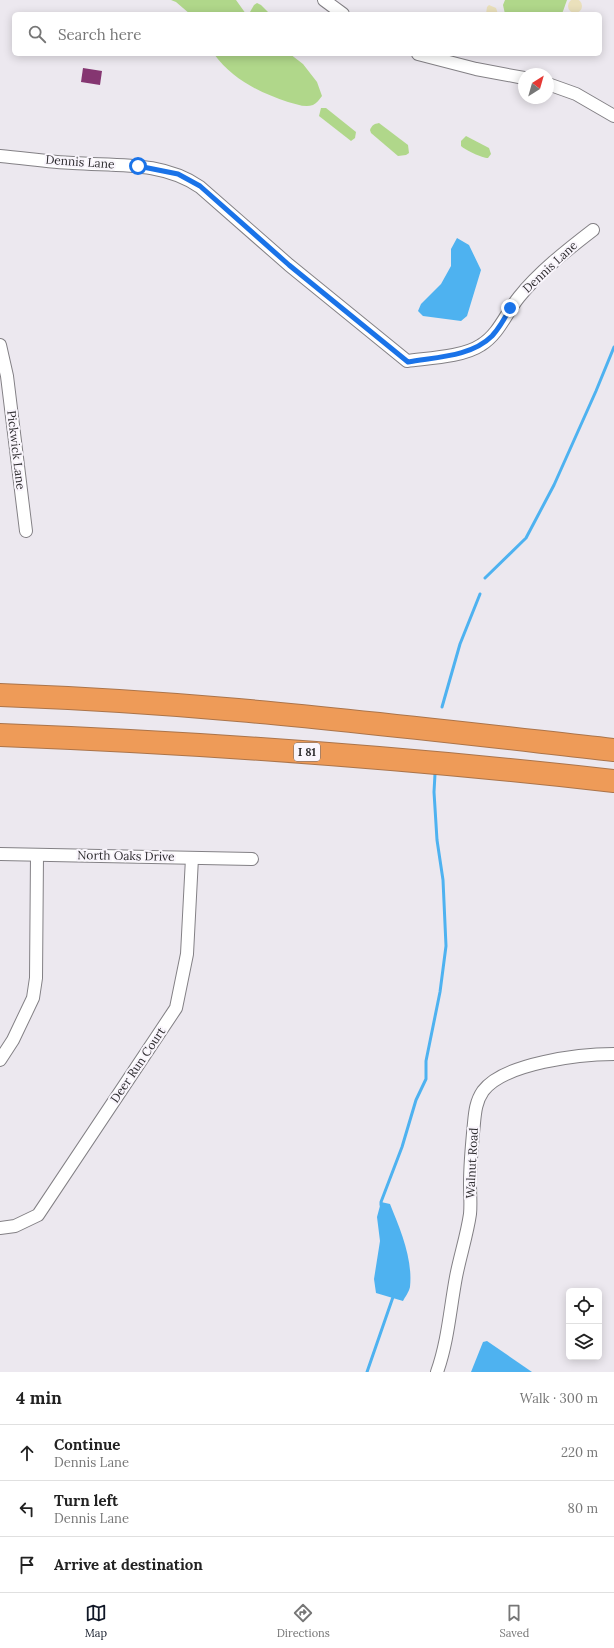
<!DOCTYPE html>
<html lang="en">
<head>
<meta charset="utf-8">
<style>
  :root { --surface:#fff; --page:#f2f2f2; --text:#222; --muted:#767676; --line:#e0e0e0; --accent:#111827 }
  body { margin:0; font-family:Lora,serif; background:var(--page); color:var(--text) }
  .controls { position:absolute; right:12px; bottom:12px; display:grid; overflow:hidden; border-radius:6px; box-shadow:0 2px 10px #0003 }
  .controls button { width:36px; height:36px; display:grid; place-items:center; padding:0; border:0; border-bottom:1px solid var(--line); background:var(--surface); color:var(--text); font:20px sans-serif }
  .compass { position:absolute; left:518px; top:68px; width:36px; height:36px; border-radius:50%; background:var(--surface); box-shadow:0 2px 10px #0003; rotate:37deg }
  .stop { position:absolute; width:12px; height:12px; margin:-9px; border:3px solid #1a73e8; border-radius:50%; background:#fff }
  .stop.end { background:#1a73e8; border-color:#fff; box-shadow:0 1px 4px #0008 }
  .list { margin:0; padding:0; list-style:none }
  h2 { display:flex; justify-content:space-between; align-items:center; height:52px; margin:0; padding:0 16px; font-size:17px }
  h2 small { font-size:13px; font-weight:400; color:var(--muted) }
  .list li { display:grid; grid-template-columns:26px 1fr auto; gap:12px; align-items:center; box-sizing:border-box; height:56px; padding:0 16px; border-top:1px solid var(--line) }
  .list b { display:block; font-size:15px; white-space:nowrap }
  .list p { margin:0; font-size:13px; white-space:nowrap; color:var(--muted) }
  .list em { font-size:13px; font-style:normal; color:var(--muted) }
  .icon { flex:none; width:22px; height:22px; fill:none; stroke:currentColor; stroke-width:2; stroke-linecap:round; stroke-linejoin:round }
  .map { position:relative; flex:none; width:614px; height:1372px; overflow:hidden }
  .search { position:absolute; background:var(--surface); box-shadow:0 2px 10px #0003; left:12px; right:12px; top:12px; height:44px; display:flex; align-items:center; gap:10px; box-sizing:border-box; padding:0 14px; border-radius:6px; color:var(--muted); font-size:15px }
  .sheet { height:220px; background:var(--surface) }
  nav { display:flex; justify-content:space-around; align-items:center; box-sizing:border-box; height:56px; border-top:1px solid var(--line); background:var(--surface); font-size:11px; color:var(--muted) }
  nav a { display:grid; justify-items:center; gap:2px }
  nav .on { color:var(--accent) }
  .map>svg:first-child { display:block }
</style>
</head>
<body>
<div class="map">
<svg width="614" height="1372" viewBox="0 0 614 1372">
  <rect width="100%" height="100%" fill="#ece8ef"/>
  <g fill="#b0d78a">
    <path d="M 171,0 L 236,0 L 246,14 L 190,14 L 176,2 Z"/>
    <path d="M 505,0 L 567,0 L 562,14 L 505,14 L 503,5 Z"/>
    <path d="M 257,3 L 261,5 L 270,14 L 251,14 L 250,12 L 254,5 Z"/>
    <path d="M 214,54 L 290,54 L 303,64 L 317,82 L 322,96 C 319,100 317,103 313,105 C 305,108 296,104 288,102 C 260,93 232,79 214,54 Z"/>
    <path d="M 321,108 L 326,108 L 356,132 L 355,138 L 351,141 L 319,116 Z"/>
    <path d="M 379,123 L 408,145 L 409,153 L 406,155 L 398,156 L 371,133 L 370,130 C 372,125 374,124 379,123 Z"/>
    <path d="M 466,136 L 489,148 L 491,154 L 488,158 C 482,158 465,150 461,146 L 461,141 Z"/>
  </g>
  <g fill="#eae0bb">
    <circle cx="575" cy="6" r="7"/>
    <path d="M 489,5 L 496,8 L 498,14 L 486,14 L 487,7 Z"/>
  </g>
  <g fill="#4eb2f0">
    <path d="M 457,238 L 469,245 L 481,270 L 467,316 L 461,321 L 423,316 L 418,311 L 421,304 L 441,284 L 451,266 L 451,249 Z"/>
    <path d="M 381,1202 L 390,1204 C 400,1229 413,1258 410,1287 C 409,1292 405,1297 403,1301 L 376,1293 L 374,1279 L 380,1241 L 377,1217 Z"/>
    <path d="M 487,1341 L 532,1372 L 471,1372 L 483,1342 Z"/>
  </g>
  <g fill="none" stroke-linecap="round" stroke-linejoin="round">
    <g stroke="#4eb2f0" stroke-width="3">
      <path d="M 485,578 L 526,538 L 554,485 L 596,391 L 614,347"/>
      <path d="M 442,707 L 460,644 L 480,594"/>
      <path d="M 381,1205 L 381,1202 L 402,1147 L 416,1100 L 426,1079 L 426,1061 L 440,992 L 446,946 L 443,880 L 437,840 L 434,792 L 435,774"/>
      <path d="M 367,1372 L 393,1297"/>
    </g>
  </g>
  <path fill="#853671" d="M 83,68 L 102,71 L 100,85 L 81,82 Z"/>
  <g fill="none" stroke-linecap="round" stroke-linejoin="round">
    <defs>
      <g id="street">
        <path d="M 324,0 L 343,14"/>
        <path d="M 418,54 L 476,69 L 524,78"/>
        <path d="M 548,84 L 576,94 L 614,116"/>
        <path d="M 0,156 C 24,158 49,162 73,163 C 116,166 163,161 200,187 L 289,265 L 407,361 C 429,358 463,357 481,345 C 499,334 506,313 519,297 C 539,272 567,250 593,230"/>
        <path d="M 0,345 L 7,376 L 26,531"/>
        <path d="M 0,854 L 252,859"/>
        <path d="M 0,1060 L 13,1040 L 33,998 L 36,978 L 37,855"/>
        <path d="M 0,1228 L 15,1226 L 38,1215 L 176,1008 L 187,954 L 192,858"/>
        <path d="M 437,1372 C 448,1341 450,1309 456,1277 C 460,1256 467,1235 470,1214 C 471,1204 470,1194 470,1184 C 470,1164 472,1143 474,1123 C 475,1112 476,1101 483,1091 C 504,1063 580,1054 614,1054"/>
      </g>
      <g id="highway">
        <path d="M 0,695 C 79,698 159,703 238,710 C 364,721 489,736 614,750"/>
        <path d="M 0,735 C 205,743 410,758 614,781"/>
      </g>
    </defs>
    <use href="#street" stroke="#838085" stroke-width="14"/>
    <use href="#highway" stroke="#ab744a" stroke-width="24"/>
    <use href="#street" stroke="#fff" stroke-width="12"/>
    <use href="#highway" stroke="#ee9b58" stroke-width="22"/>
  </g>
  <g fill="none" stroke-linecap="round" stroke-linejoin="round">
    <path stroke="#1a73e8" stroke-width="5" d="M 138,166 L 178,174 L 200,186 L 289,265 L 408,362 C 435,357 471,357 492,336 C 499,328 505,318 510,308"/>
  </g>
  <g text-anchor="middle" stroke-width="4" stroke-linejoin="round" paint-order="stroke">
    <rect fill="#f9f5fc" stroke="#6b686c" stroke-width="1" x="294" y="743" width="26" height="18" rx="3"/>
    <g font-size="11" font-weight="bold" fill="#2e2c2f">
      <text x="307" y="756">I 81</text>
    </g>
    <g font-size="12" fill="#2e2c2f" stroke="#f9f5fc">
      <text transform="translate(80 162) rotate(4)" y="4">Dennis Lane</text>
      <text transform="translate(550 267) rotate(-43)" y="4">Dennis Lane</text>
      <text transform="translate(16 450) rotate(83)" y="4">Pickwick Lane</text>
      <text transform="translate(126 856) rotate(1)" y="4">North Oaks Drive</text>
      <text transform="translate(138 1065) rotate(-56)" y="4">Deer Run Court</text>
      <text transform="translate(472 1163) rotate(-87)" y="4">Walnut Road</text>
    </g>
  </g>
</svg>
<div class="controls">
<button><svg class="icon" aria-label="locate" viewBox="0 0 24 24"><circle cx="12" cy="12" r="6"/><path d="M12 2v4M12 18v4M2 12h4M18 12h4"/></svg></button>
<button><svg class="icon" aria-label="layers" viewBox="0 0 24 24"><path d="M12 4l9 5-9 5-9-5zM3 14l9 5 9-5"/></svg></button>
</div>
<svg class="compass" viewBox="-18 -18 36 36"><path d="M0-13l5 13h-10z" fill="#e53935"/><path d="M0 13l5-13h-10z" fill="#767676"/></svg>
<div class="stop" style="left:138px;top:166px"></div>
<div class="stop end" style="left:510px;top:308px"></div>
<div class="search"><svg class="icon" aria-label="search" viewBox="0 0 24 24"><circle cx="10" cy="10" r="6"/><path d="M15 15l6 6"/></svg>Search here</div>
</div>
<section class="sheet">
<h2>4 min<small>Walk · 300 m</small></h2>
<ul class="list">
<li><svg class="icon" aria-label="ahead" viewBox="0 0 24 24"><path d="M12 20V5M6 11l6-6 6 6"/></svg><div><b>Continue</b><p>Dennis Lane</p></div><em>220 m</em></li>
<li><svg class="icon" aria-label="left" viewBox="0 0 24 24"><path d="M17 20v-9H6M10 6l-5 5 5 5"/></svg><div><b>Turn left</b><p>Dennis Lane</p></div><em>80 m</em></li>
<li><svg class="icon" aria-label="arrive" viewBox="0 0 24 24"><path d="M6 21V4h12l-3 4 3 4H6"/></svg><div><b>Arrive at destination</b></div></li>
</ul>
</section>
<nav>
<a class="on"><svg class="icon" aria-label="map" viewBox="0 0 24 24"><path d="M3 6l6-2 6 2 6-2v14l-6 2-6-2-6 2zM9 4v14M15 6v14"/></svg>Map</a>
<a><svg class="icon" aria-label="directions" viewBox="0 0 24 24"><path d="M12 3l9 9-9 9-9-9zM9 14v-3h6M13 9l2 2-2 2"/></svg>Directions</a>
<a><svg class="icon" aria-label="saved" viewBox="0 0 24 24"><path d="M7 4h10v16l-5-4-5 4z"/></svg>Saved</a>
</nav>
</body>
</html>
